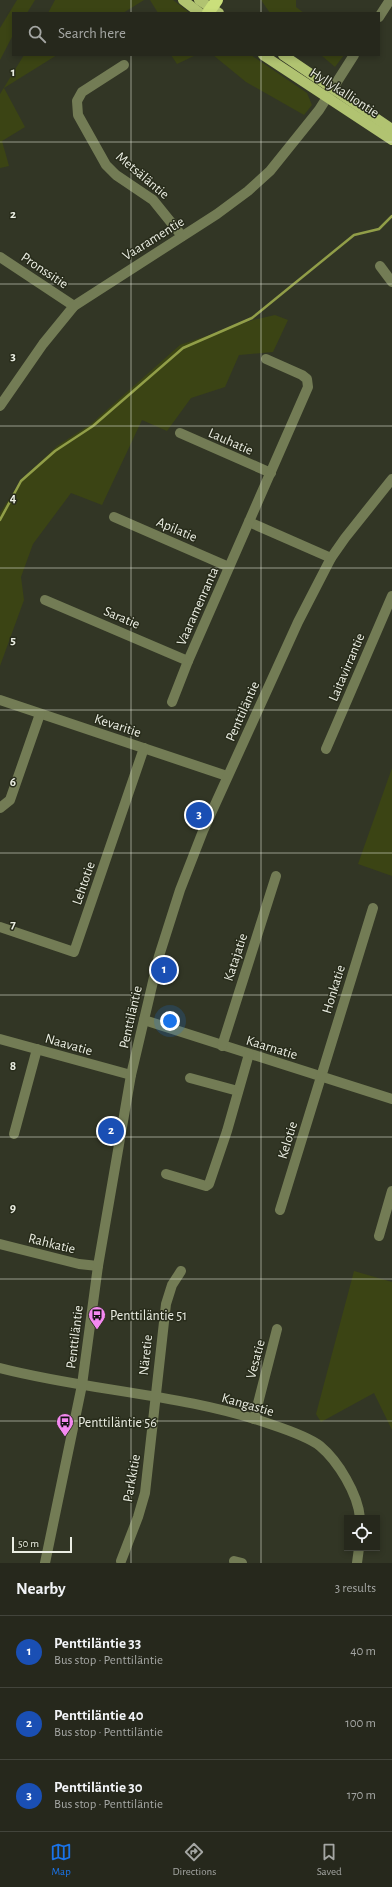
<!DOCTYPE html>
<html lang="en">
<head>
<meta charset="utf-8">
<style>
  :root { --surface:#26281c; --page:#2e3025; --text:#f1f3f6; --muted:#a4a6a3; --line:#42443b; --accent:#1a73e8 }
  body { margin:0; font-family:"Alegreya Sans",sans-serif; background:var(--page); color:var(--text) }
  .controls { position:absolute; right:12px; bottom:12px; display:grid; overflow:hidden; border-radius:0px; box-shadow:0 2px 6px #0003 }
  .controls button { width:36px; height:36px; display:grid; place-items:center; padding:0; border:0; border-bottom:1px solid var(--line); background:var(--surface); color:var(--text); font:20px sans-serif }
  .scale { position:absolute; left:12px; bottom:10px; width:60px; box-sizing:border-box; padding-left:4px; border:2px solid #ebeee3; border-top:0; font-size:11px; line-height:14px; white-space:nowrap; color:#ebeee3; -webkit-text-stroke:3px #282c1b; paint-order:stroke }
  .you { position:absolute; left:170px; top:1021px; width:14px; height:14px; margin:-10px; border:3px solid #fff; border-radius:50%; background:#1a73e8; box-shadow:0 0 0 6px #1a73e833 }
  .badge { display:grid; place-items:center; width:26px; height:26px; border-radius:50%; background:var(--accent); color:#fff; font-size:13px; font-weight:700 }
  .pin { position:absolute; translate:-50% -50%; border:2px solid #fff; box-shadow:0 1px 4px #0006 }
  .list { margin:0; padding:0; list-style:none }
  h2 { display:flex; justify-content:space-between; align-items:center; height:52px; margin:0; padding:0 16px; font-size:17px }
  h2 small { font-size:13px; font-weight:400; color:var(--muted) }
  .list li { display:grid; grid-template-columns:26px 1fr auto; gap:12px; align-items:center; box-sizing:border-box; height:72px; padding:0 16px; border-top:1px solid var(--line) }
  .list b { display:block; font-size:15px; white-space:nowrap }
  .list p { margin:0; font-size:13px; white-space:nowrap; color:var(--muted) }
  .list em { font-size:13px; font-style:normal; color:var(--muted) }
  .icon { flex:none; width:22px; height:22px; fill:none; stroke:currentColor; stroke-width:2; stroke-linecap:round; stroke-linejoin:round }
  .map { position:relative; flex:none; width:392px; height:1563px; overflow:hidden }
  .search { position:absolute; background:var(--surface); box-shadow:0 2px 6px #0003; left:12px; right:12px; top:12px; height:44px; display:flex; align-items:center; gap:10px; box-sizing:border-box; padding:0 14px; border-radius:0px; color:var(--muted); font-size:15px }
  .sheet { height:268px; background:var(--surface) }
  nav { display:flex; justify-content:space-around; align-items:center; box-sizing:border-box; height:56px; border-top:1px solid var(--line); background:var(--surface); font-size:11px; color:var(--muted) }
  nav a { display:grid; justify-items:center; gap:2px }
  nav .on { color:var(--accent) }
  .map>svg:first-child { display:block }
</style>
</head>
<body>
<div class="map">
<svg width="392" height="1563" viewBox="0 0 392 1563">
  <rect width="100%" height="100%" fill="#323625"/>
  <g fill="#3b4414">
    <path d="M 17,0 L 35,0 L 27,13 L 13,13 L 13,35 L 0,60 L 0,28 Z"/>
    <path d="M 55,0 L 144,0 L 123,13 L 48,13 Z"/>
    <path d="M 150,0 L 173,0 L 190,13 L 158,13 Z"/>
    <path d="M 261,0 L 296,0 L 296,7 L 304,13 L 270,13 Z"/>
    <path d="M 24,55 L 57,55 L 4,88 L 25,127 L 2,141 L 9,166 L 0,168 L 0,94 Z"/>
    <path d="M 171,55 L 196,55 L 177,64 Z"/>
    <path d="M 213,55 L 251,55 L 307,93 L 312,105 L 304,115 L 246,82 Z"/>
    <path d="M 321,55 L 344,55 L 335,67 Z"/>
    <path d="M 275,315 L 288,320 L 273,352 L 239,355 L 225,387 L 191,398 L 167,431 L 142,420 L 102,505 L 71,493 L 33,544 L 21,577 L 24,600 L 0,666 L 0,513 L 22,479 L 57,446 L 91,424 L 180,345 L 253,320 Z"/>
    <path d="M 392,768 L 392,876 L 358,864 Z"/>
    <path d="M 354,1271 L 392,1282 L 392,1430 L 374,1393 L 321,1422 L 316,1414 Z"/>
  </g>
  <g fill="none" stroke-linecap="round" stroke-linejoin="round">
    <path stroke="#919e48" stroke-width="2.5" d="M 0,520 L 21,481 L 55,451 L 93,426 L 183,348 L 252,318 L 354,235 L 379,229 L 392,216"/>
    <g stroke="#737c55" stroke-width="10">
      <path d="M 379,17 L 390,0"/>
      <path d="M 124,65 L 82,92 L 77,101 L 78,115 L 106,165 L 116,175 L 153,200 L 182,236"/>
      <path d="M 0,257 L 74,306"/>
      <path d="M 380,266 L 392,282"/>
      <path d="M 0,406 L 43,344 L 74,306 L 217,214 L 248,191 L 270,171 L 319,110 L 354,55"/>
      <path d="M 180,433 L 271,473"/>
      <path d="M 114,517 L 229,567"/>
      <path d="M 249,522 L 331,558"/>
      <path d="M 45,600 L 188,661"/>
      <path d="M 0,700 L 227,776"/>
      <path d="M 172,702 L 188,661 L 308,387 L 307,379 L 302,375 L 266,359"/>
      <path d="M 326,749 L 392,596"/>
      <path d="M 0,808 L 10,800 L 40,714"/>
      <path d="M 0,927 L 74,952 L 144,748"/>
      <path d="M 144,1020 L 392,1099"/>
      <path d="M 0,1039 L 131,1075"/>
      <path d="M 222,1046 L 276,876"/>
      <path d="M 190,1078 L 238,1091"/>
      <path d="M 14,1134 L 37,1049"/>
      <path d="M 166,1174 L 206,1186 L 209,1184 L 227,1131 L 249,1054"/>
      <path d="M 280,1210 L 373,908"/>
      <path d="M 379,1236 L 392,1191"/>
      <path d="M 0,1244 L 79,1264 L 98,1266"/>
      <path d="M 0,1368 C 89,1391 183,1394 270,1424 C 282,1428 310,1438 320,1446 C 338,1461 358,1494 360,1518"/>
      <path d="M 254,1419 L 277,1329"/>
      <path d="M 121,1561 L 138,1517 L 145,1493 L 166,1304 L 172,1285 L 181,1271"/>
      <path d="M 234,1561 L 242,1563"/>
      <path d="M 45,1563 L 82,1385 L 98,1266 L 131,1075 L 159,956 L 180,890 L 203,831 L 298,622 L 331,558 L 345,538 L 392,479"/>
      <path d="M 357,1563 L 359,1548"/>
    </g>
    <g stroke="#b1c371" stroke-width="10">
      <path d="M 183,0 L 200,13"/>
      <path d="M 199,0 L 219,13"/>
      <path d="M 263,55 L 392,140"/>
      <path d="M 283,55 L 392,129"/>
    </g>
    <path stroke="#cadf7b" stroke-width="12" d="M 208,13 L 217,0"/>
  </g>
  <path fill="none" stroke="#ebeee3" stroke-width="1" stroke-opacity="0.55" d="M 131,0 L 131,13M 261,0 L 261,13M 131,55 L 131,1563M 261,55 L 261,1563M 0,142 L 392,142M 0,284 L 392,284M 0,426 L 392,426M 0,568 L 392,568M 0,710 L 392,710M 0,853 L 392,853M 0,995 L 392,995M 0,1137 L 392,1137M 0,1279 L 392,1279M 0,1421 L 392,1421"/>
  <defs>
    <symbol id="bus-pin" viewBox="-11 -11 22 30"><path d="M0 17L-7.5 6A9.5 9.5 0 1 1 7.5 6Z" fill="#f489f0" stroke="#282c1b"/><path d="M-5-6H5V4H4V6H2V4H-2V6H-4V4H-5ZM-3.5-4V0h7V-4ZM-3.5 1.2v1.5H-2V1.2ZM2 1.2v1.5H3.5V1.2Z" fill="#111"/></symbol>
  </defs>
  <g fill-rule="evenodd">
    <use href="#bus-pin" x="87" y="1305" width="20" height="27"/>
    <use href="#bus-pin" x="55" y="1412" width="20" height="27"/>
  </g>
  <g text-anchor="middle" stroke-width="3" stroke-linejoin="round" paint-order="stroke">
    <g font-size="14" fill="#ebeee3" stroke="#282c1b">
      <text transform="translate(345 92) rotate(33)" y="5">Hyllykalliontie</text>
      <text transform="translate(143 175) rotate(40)" y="5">Metsäläntie</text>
      <text transform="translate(153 238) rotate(-32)" y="5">Vaaramentie</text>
      <text transform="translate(45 270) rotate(34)" y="5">Pronssitie</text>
      <text transform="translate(231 441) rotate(24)" y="5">Lauhatie</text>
      <text transform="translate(177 529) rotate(23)" y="5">Apilatie</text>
      <text transform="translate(197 606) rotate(-66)" y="5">Vaaramenranta</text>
      <text transform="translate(122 617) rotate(23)" y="5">Saratie</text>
      <text transform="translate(346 667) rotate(-67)" y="5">Laitavirrantie</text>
      <text transform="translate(242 711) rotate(-66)" y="5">Penttiläntie</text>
      <text transform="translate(118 725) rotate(18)" y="5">Kevaritie</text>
      <text transform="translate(83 883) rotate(-71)" y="5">Lehtotie</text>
      <text transform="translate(235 957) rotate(-72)" y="5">Katajatie</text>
      <text transform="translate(333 989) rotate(-73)" y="5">Honkatie</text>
      <text transform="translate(130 1017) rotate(-77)" y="5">Penttiläntie</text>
      <text transform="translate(69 1044) rotate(16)" y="5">Naavatie</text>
      <text transform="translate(272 1047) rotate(17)" y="5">Kaarnatie</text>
      <text transform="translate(287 1140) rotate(-73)" y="5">Kelotie</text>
      <text transform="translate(52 1243) rotate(14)" y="5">Rahkatie</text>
      <text transform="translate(74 1337) rotate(-83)" y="5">Penttiläntie</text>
      <text transform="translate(145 1355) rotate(-84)" y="5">Näretie</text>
      <text transform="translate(255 1359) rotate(-75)" y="5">Vesatie</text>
      <text transform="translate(248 1404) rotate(16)" y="5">Kangastie</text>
      <text transform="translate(131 1478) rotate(-80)" y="5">Parkkitie</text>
    </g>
    <g font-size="14" fill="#ebeee3" stroke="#282c1b" text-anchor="start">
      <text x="110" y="1320">Penttiläntie 51</text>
      <text x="78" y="1427">Penttiläntie 56</text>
    </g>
  </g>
  <g font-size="13" text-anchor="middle" font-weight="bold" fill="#ebeee3" stroke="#282c1b" stroke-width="3" stroke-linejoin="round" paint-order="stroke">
    <text x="13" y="76">1</text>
    <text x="13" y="218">2</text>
    <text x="13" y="360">3</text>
    <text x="13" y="502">4</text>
    <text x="13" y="644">5</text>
    <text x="13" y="786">6</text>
    <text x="13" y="928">7</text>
    <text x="13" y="1070">8</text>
    <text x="13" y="1212">9</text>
  </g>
</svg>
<div class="controls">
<button><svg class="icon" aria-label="locate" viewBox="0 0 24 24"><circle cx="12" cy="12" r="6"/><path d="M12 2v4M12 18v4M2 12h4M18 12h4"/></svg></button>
</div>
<div class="scale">50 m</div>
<div class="you"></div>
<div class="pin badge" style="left:164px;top:970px;background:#1a4fb4">1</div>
<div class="pin badge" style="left:111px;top:1131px;background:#1a4fb4">2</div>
<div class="pin badge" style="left:199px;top:815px;background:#1a4fb4">3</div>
<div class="search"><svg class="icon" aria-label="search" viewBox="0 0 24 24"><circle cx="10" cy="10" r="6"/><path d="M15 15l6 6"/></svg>Search here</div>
</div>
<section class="sheet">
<h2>Nearby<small>3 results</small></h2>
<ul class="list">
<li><span class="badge" style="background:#1a4fb4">1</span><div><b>Penttiläntie 33</b><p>Bus stop · Penttiläntie</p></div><em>40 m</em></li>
<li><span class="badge" style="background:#1a4fb4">2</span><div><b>Penttiläntie 40</b><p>Bus stop · Penttiläntie</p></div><em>100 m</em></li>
<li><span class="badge" style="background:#1a4fb4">3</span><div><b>Penttiläntie 30</b><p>Bus stop · Penttiläntie</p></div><em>170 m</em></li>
</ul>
</section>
<nav>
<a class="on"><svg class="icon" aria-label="map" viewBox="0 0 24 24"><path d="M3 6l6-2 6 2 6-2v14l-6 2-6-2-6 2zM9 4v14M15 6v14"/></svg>Map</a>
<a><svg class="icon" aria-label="directions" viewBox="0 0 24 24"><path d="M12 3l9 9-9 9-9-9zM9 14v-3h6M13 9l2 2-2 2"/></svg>Directions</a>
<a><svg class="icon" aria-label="saved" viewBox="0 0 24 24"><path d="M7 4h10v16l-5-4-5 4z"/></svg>Saved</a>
</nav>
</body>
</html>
